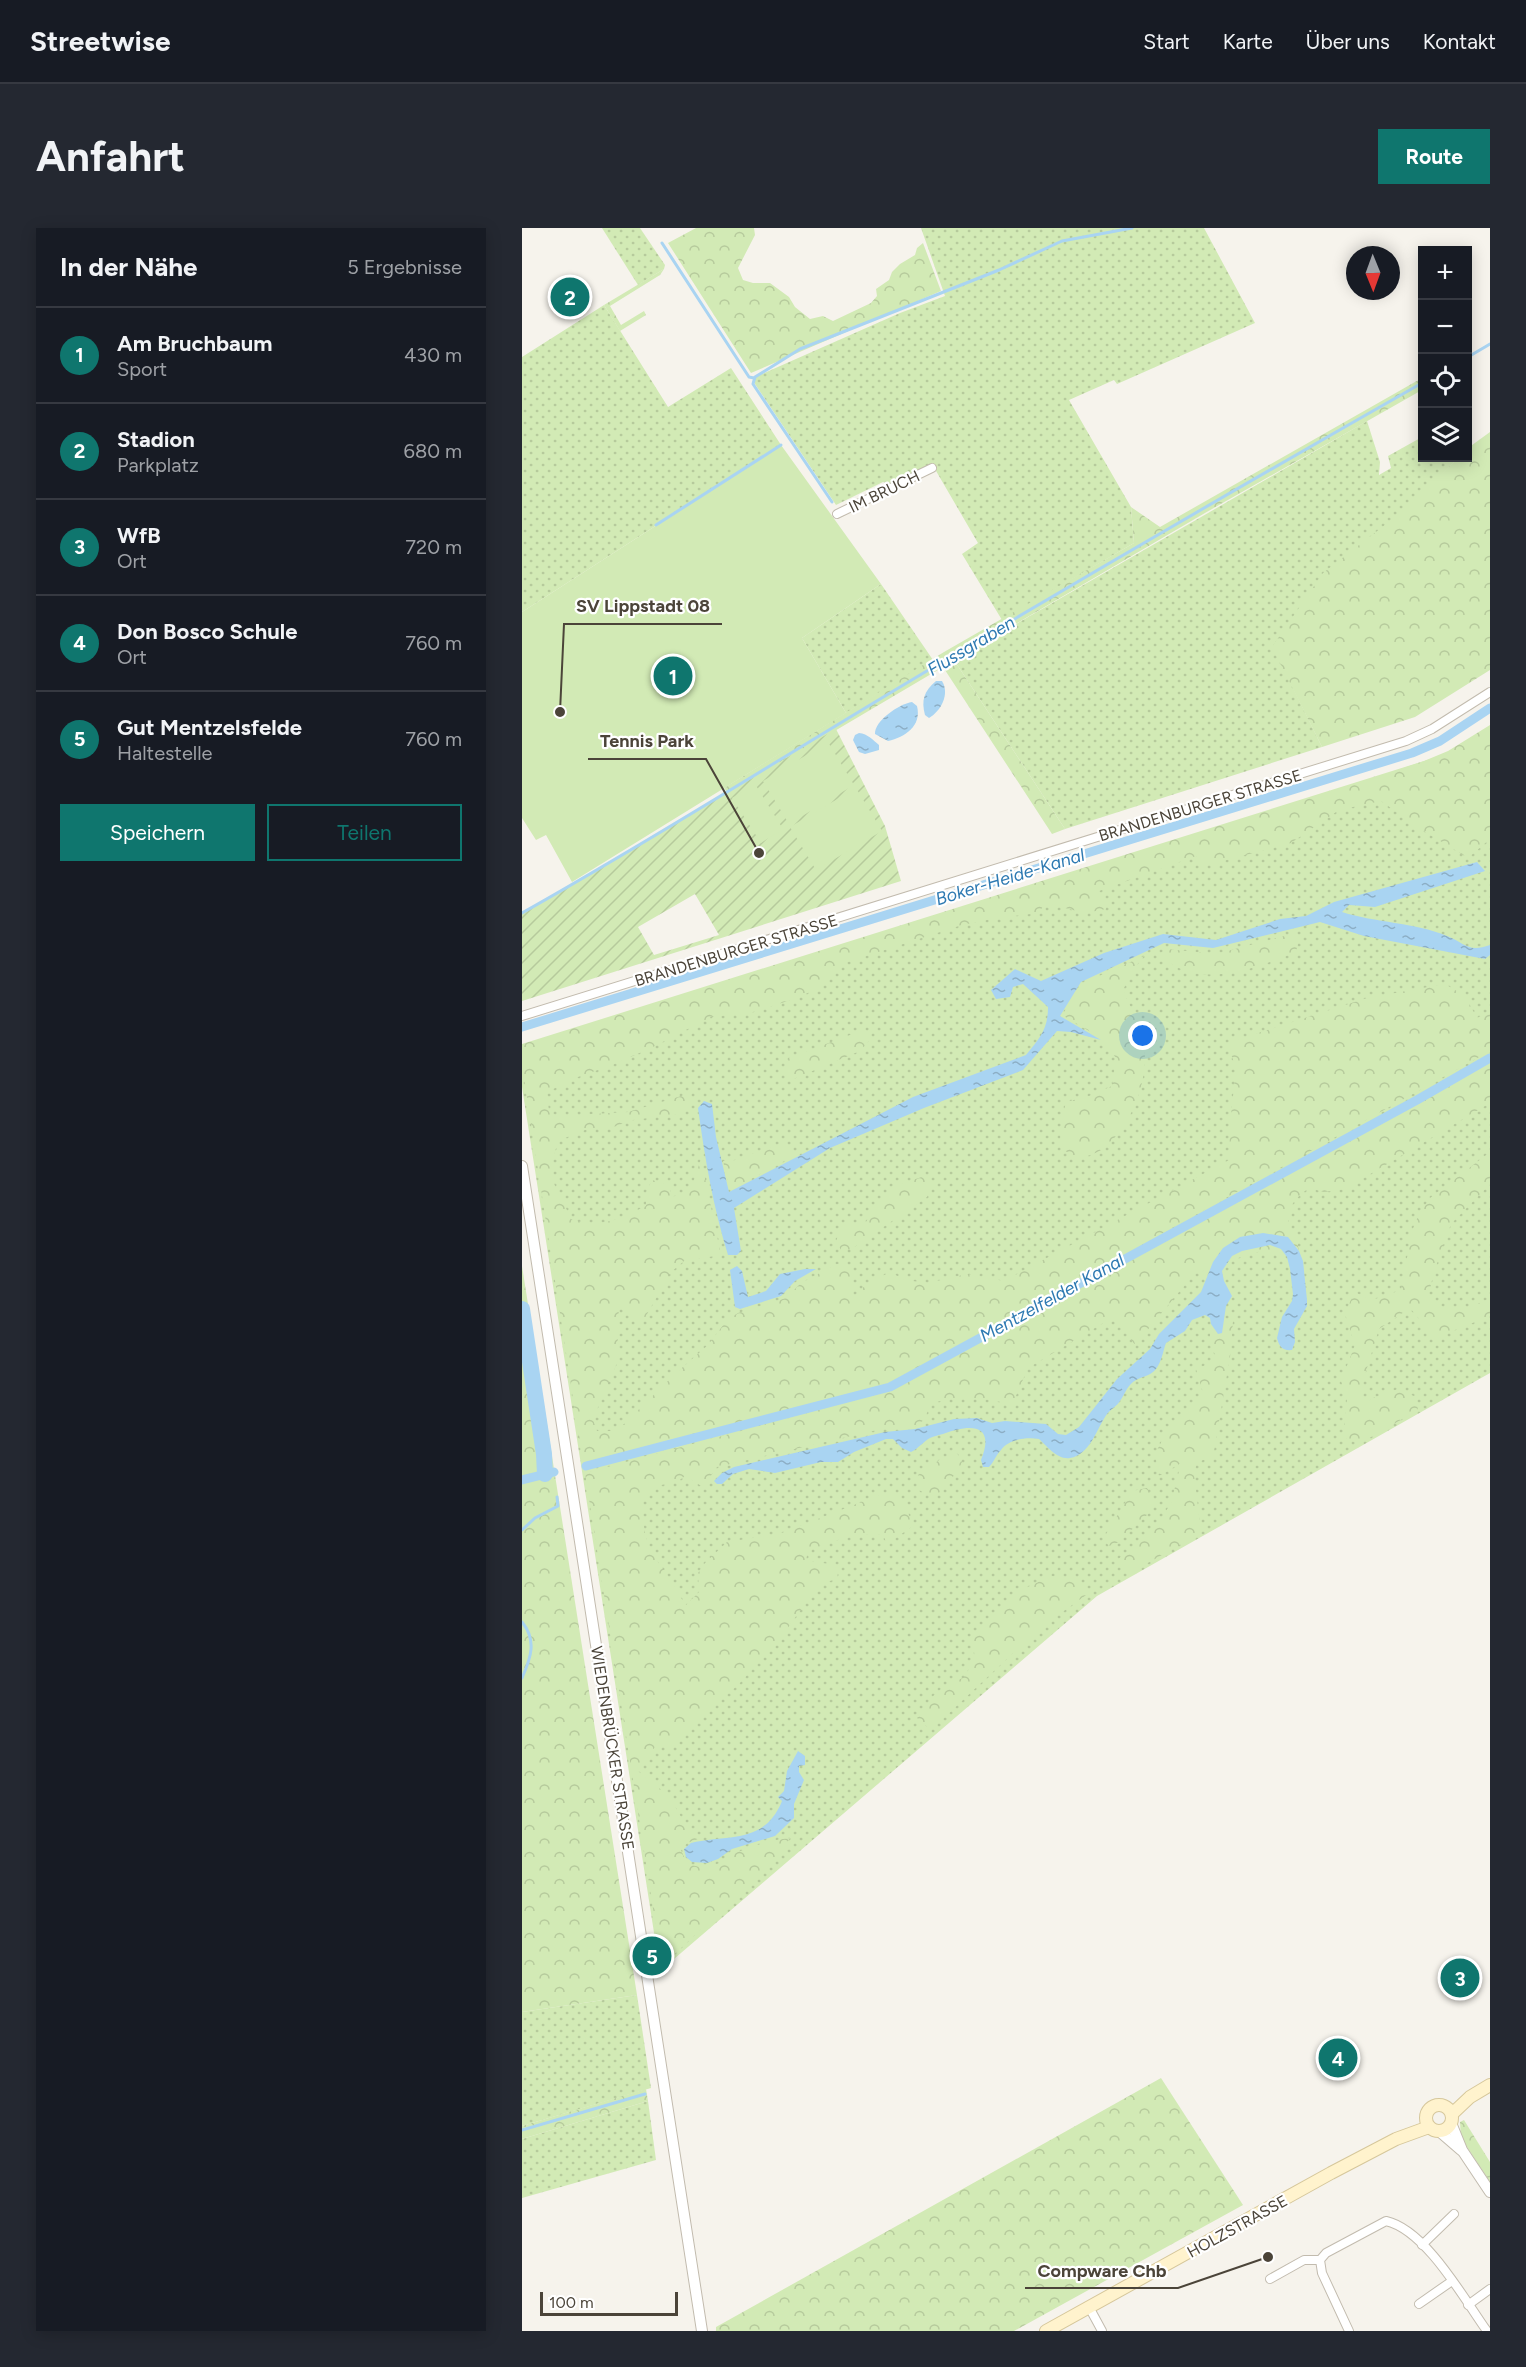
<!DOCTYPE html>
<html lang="de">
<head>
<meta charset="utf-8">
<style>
  :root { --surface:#171b24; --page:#242831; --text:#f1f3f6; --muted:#9ea1a6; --line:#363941; --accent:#0f766e }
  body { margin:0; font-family:Figtree,sans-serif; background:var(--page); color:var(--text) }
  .controls { position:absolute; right:18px; top:18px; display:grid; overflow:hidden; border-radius:0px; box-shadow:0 3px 15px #0003 }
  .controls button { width:54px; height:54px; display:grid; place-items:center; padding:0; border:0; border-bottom:2px solid var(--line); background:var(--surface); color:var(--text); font:30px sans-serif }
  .compass { position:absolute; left:824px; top:18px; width:54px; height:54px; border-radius:50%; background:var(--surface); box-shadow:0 3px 15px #0003; rotate:179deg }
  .scale { position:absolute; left:18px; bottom:15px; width:138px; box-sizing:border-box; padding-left:6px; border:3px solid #4b4439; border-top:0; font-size:16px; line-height:21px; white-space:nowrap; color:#4b4439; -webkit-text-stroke:4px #fff; paint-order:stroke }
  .you { position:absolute; left:621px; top:808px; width:21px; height:21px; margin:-15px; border:4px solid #fff; border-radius:50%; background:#1a73e8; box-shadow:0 0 0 9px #1a73e833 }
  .badge { display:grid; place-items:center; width:39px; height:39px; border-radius:50%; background:var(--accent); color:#fff; font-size:20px; font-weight:700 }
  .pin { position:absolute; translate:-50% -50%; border:3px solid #fff; box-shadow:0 2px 6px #0006 }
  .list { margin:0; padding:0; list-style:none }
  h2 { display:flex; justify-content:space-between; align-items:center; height:78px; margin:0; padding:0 24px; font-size:26px }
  h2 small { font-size:20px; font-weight:400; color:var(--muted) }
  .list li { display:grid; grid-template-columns:39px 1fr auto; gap:18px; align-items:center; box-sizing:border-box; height:96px; padding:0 24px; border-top:2px solid var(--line) }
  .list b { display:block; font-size:22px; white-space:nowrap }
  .list p { margin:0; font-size:20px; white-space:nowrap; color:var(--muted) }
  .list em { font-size:20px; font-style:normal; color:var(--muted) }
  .actions { display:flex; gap:12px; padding:18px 24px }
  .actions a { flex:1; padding:14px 0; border:2px solid var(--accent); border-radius:0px; text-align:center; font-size:21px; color:var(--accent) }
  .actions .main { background:var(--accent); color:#fff }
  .icon { flex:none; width:33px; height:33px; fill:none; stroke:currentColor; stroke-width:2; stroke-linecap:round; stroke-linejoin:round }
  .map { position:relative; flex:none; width:968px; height:2103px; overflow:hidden; border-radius:0px }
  header { display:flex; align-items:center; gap:36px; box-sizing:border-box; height:84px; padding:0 30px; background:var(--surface); border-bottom:2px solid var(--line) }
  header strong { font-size:28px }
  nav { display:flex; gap:33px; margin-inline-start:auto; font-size:21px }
  .intro { display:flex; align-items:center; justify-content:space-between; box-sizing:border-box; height:144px; padding:0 36px }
  h1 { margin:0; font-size:42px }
  .button { padding:15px 27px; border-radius:0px; background:var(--accent); color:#fff; font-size:21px; font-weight:700 }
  main { display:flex; gap:36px; padding:0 36px }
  aside { flex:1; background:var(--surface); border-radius:0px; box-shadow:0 3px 15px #0003 }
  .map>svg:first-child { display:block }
</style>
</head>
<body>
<header>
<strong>Streetwise</strong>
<nav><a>Start</a><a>Karte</a><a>Über uns</a><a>Kontakt</a></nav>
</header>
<div class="intro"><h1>Anfahrt</h1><a class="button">Route</a></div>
<main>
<aside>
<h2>In der Nähe<small>5 Ergebnisse</small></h2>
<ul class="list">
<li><span class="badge">1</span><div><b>Am Bruchbaum</b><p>Sport</p></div><em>430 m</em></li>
<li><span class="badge">2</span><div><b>Stadion</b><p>Parkplatz</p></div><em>680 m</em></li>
<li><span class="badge">3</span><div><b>WfB</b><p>Ort</p></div><em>720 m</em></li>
<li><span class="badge">4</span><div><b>Don Bosco Schule</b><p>Ort</p></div><em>760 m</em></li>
<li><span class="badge">5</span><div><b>Gut Mentzelsfelde</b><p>Haltestelle</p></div><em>760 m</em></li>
</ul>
<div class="actions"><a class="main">Speichern</a><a>Teilen</a></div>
</aside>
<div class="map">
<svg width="968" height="2103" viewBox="0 0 968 2103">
  <defs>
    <pattern id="grass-dots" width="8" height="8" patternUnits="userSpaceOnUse" patternTransform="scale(1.5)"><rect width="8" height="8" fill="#d2eab5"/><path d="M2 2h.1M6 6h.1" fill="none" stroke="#b6ca9c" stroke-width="1.8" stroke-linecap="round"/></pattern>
    <pattern id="forest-crowns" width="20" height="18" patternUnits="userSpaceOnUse" patternTransform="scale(1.5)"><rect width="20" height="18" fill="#d2eab5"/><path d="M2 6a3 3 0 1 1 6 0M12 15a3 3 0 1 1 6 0" fill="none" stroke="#b6ca9c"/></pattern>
    <pattern id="garden-furrows" width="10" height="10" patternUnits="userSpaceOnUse" patternTransform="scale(1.5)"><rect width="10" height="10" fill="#d2eab5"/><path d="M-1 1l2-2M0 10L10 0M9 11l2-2" fill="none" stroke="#b6ca9c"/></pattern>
    <pattern id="water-ripples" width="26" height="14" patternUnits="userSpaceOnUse" patternTransform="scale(1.5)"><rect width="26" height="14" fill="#a9d4f2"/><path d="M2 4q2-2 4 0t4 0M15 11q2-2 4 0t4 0" fill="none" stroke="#8caec5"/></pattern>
  </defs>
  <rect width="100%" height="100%" fill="#f6f3ec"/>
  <g fill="url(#grass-dots)">
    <path d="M 80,0 L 118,0 L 143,37 L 142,41 L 116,57 Z"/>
    <path d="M 399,0 L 682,0 L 733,95 L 595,156 L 592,152 L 547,172 L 609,279 L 612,315 L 480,392 L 440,326 L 456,315 L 410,236 L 367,256 L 361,254 L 314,277 L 231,153 L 233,149 L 378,85 L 423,68 Z"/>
    <path d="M 82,77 L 146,179 L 209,140 L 259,217 L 0,384 L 0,129 Z"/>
    <path d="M 845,193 L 858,234 L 857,247 L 869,240 L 866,228 L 900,209 L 900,230 L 936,230 L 751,419 L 800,519 L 543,601 L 432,432 Z"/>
    <path d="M 359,356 L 411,432 L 324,485 L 280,410 Z"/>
    <path d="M 968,511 L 968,1145 L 575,1368 L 138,1743 L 0,859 L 0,835 Z"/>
    <path d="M 115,1767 L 129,1860 L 0,1898 L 0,1784 Z"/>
    <path d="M 126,1873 L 134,1932 L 0,1970 L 0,1911 Z"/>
  </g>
  <g fill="url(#forest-crowns)">
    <path d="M 174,0 L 232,0 L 233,7 L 216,40 L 221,52 L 231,55 L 248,55 L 267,69 L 273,79 L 288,91 L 301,88 L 311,93 L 349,75 L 355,68 L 354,61 L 367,52 L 370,44 L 378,36 L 393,27 L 395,20 L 401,15 L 419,63 L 229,145 L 146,15 Z"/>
    <path d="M 142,41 L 138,47 L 88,78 L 99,97 L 122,83 L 124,87 L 98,103 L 82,77 Z"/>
    <path d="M 900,150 L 900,162 L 683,285 L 432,432 L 543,601 L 530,606 L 421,439 L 206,566 L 202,560 L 422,424 L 612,315 L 609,279 L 638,299 Z"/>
    <path d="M 968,204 L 968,442 L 893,489 L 800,519 L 750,419 L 801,345 L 881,283 L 936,230 L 946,230 L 946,220 Z"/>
    <path d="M 968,497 L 968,611 L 946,630 L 897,600 L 859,573 L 817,582 L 769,615 L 682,638 L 674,628 L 577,663 L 584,681 L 563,685 L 523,675 L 517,685 L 475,690 L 440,697 L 316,737 L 303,757 L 275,770 L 231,784 L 189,789 L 129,820 L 90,837 L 56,849 L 25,864 L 27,884 L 36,888 L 106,884 L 166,866 L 170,877 L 158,886 L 111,892 L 88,900 L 63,902 L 38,912 C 19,949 35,957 49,991 C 78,1002 98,990 124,978 L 124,965 L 130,952 L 148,957 L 149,969 L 168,964 L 179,931 L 199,1027 L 162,1033 L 148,1045 L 119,1097 L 97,1073 L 95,1135 L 71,1191 L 75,1203 L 90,1203 L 102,1196 L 153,1146 L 186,1117 L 205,1092 L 216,1085 L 264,1070 L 279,1055 L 315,1036 L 331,1039 L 330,1070 L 345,1056 L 368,1044 L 383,1052 L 406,1055 L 445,1046 L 482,1053 L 707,932 L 708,896 L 714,840 L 705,815 L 845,770 L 923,756 L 943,768 L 955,790 L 968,783 L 968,823 L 368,1157 L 61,1236 L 0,837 L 0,816 L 902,533 L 926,523 Z"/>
    <path d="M 770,706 L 777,710 L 774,724 C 731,741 675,764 637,726 L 645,721 L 694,726 Z"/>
    <path d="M 622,728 L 611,742 L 601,762 C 607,778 618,794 621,810 C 629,848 611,899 579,922 C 573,926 564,928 557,931 L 540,921 C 536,906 540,890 544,874 L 567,868 L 590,858 L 594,830 L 579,810 L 540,787 L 561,755 Z"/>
    <path d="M 341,802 L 348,812 L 338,823 L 269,852 L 261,844 L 267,830 Z"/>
    <path d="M 968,834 L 968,875 L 823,961 L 802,964 L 787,960 C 773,970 763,981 767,998 L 773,1004 L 777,1023 L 760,1029 L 740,1023 L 723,1027 L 710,1033 L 672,1046 L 613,1117 L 593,1088 L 506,1140 L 490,1177 C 462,1169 436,1167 408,1176 L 403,1191 L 393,1199 L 364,1200 L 195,1239 L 181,1259 L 163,1248 L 155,1254 L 134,1258 L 120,1273 C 122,1305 122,1315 141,1341 C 149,1352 155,1365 164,1377 L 177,1364 L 176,1345 L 183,1335 L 205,1314 L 257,1306 L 360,1266 L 371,1265 L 383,1276 L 391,1298 L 365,1316 L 361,1307 C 336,1303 310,1314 286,1322 L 284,1333 L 317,1337 L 315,1351 L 297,1356 L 260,1408 L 217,1456 L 147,1518 L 133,1519 L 116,1543 L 147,1568 L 170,1608 L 184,1608 L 165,1615 L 159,1622 L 165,1636 L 182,1640 L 198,1635 L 207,1627 L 247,1613 L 268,1610 L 255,1630 L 140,1738 L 63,1245 L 367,1163 L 897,875 Z"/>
    <path d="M 263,914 L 270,920 L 270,929 L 208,962 L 201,933 L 210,933 Z"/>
    <path d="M 968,924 L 968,956 L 929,996 L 912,1044 L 906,1069 C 928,1089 944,1082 968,1070 L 968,1088 L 913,1110 L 888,1080 L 857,1101 L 841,1153 L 839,1177 L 851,1170 L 876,1161 L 894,1169 L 896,1182 L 837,1216 L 821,1209 L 825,1171 L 819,1153 L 833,1117 L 823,1086 L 832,1064 L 850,1072 L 879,1062 L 890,1003 L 896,988 L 908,970 Z"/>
    <path d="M 403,948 L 410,956 L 405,969 L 328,1022 L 319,1022 L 314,1013 L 318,1003 L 328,995 L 342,997 L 349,986 L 378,956 Z"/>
    <path d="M 0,1038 L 115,1767 L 0,1784 Z"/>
    <path d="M 700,1090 L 711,1093 L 708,1129 L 691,1229 L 675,1234 L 672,1245 L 679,1305 L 608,1345 L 594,1333 L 632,1302 L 649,1275 L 659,1235 L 637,1248 L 633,1226 L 646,1201 L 682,1168 L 674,1141 L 696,1132 L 688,1117 L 688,1099 Z"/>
    <path d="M 435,1225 L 440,1234 L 437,1241 L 419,1264 L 408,1268 L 395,1261 L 396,1247 L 420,1230 Z"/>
    <path d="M 625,1260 L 632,1271 L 630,1282 L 597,1314 L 587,1318 L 581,1311 L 610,1263 Z"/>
    <path d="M 529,1348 L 552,1351 L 567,1365 L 518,1400 L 409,1502 L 395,1490 L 410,1469 L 425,1456 L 441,1450 L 453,1432 L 450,1407 L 493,1365 Z"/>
    <path d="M 639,1850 L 721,1977 L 492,2103 L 194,2103 L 194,2099 Z"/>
    <path d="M 124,1861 L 126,1873 L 0,1911 L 0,1898 Z"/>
    <path d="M 942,1892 L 968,1934 L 968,1954 L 939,1910 L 938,1894 Z"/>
  </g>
  <path fill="url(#garden-furrows)" fill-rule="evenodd" d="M 314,501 L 363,598 L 379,653 L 0,773 L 0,685 ZM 173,666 L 197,707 L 132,727 L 116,699 Z"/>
  <g fill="#d2eab5">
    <path d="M 259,217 L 359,356 L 280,410 L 324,485 L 50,654 L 24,607 L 14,612 L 0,590 L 0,384 Z"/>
    <path d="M 306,514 L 332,557 L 267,596 L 241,553 Z"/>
    <path d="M 233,556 L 261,601 L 239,615 L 210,570 Z"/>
    <path d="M 334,560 L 360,603 L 294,642 L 268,599 Z"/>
  </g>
  <g fill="url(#water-ripples)">
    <path d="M 414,453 L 420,453 C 428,466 419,483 407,490 L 403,487 C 399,472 402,463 414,453 Z"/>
    <path d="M 390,474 L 395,478 C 400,498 383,509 366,513 L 353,506 C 352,493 377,476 390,474 Z"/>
    <path d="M 337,505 C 346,506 351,512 357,517 L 357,522 L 343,526 L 337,524 L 331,512 L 333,507 Z"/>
    <path d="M 955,634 L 963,643 L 853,679 L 827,677 L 820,684 C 854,695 892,694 925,708 C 943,715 946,725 968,717 L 968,727 L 963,731 L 842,708 L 798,694 L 691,720 L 642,715 L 559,754 L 538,788 L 579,812 L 549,804 L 535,803 L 501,842 L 402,880 L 308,920 L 212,980 L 219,1023 L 215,1027 L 206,1027 C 191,978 183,931 176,880 L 182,873 L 190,876 L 194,909 L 207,964 L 391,869 L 504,827 C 518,810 526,801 526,779 L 501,756 L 491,759 L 488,769 L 474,771 L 469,762 L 493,741 L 519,753 L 582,725 L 641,706 L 694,712 L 758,691 L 784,688 L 812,674 Z"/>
    <path d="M 741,1005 L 766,1009 L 777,1023 L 781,1033 L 785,1072 L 785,1078 L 772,1101 L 773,1114 L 770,1122 C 760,1123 757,1118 755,1110 L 760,1089 L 770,1073 L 771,1066 L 768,1041 L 765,1029 L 759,1021 L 748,1017 L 720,1023 L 710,1028 L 700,1043 L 702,1053 L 710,1068 L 704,1078 L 700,1105 L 696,1106 L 689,1096 L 688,1090 L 683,1087 L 670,1092 L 663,1103 L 644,1115 C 641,1123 640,1133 634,1141 C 628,1149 619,1148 611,1154 C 604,1160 603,1166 598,1173 C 595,1178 589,1181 585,1186 C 575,1200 568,1227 548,1230 C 535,1232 525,1218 517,1211 C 505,1209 487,1211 479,1222 C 474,1227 472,1234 467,1239 L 461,1239 L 459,1232 C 474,1195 448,1196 421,1206 C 417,1207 412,1208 408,1210 C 401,1214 397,1220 389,1224 L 380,1220 L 371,1211 L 364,1211 L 332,1224 L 316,1234 L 299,1234 L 253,1245 L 227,1241 L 211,1246 L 200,1256 L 195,1256 L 192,1253 L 200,1245 L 212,1239 L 363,1204 L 393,1201 L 432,1191 L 455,1190 L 470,1195 L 483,1193 L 524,1196 L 536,1206 L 544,1207 L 557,1199 L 595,1151 L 628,1121 L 637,1106 L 679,1064 L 691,1034 L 701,1020 L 718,1009 Z"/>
    <path d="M 215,1038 L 220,1043 L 226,1069 L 244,1063 L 258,1046 L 283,1041 L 294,1041 L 273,1053 L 259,1068 L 218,1081 L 213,1079 L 208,1042 Z"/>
    <path d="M 276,1523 L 283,1528 L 283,1537 L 277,1538 L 277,1544 L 282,1552 L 272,1576 L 272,1590 L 253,1608 L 210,1621 L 196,1631 L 185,1635 L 170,1634 L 164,1629 L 162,1621 L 169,1615 C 207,1606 242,1617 260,1573 L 256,1569 L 262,1563 L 265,1543 Z"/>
  </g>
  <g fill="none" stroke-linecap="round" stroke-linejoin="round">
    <g stroke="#a9d4f2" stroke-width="3">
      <path d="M 140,15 L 227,149 L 232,150"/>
      <path d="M 946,129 L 968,116"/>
      <path d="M 310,274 L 231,156 L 233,149 L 278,121 L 477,42 L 540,13 L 610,0"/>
      <path d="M 134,297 L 259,217"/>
      <path d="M 0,685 C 141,606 276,519 415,437 C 576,341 738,247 900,155"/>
      <path d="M 0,1302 L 13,1290 L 36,1278 L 35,1269"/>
      <path d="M 0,1394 C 15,1412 9,1430 0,1450"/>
      <path d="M 0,1902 L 123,1866"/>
    </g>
    <g stroke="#a9d4f2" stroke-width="9">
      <path d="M 0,799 L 890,525 L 918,513 L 968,480"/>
      <path d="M 64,1238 L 368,1159 L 895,872 L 968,830"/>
      <path d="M 0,1252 L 32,1244"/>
    </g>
    <path stroke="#a9d4f2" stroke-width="16" d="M 0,1081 L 22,1226 L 23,1246"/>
    <defs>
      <g id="minor">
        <path d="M 315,286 L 410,240"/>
        <path d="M 0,788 L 884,513 L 910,501 L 968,464"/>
        <path d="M 900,2017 L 932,1986"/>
        <path d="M 748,2051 L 782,2032 L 798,2032"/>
        <path d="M 897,2076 L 930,2053"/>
        <path d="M 946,2077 L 968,2061"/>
        <path d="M 567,2079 L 580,2103"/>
        <path d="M 827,2103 L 800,2045 L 798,2032 L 804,2025 L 864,1993 C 904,2002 942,2071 965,2103"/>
      </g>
      <g id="tertiary">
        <path d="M 0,938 L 180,2103"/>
        <path d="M 929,1895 L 940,1922 L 968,1964"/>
        <path d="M 917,1903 L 939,1922"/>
      </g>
      <g id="secondary">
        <circle cx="917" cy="1890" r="13"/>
        <path d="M 930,1886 L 948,1869 L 968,1857"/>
        <path d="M 524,2103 L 809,1945 L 874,1911 L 907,1899"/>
      </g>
    </defs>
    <use href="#minor" stroke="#c2bbae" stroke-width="10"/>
    <use href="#tertiary" stroke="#c2bbae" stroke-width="12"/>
    <use href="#secondary" stroke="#d6c79b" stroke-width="14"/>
    <use href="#minor" stroke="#fff" stroke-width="8"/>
    <use href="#tertiary" stroke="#fff" stroke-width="10"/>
    <use href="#secondary" stroke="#fff3cd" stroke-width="12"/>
  </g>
  <g text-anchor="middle" stroke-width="4.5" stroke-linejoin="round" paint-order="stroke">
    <g font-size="16" fill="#4b4439" stroke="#fff">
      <text transform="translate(362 263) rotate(-26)" y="6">IM BRUCH</text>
      <text transform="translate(678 577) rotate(-17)" y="6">BRANDENBURGER STRASSE</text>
      <text transform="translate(214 722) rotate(-17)" y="6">BRANDENBURGER STRASSE</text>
      <text transform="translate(91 1520) rotate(81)" y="6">WIEDENBRÜCKER STRASSE</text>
      <text transform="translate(715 1998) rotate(-29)" y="6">HOLZSTRASSE</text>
    </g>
    <g font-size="18" font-style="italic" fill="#2e7ab2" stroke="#fff">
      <text transform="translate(449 418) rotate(-31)" y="6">Flussgraben</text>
      <text transform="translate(488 649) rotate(-17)" y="6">Boker-Heide-Kanal</text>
      <text transform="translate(530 1070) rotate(-29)" y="6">Mentzelfelder Kanal</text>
    </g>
  </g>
  <path fill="none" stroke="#4b4439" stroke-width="2" d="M38 484L42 396H200M237 625L184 531H66M746 2029L656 2060H503"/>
  <g fill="#4b4439" stroke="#fff" stroke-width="2">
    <circle cx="38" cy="484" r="6"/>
    <circle cx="237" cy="625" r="6"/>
    <circle cx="746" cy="2029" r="6"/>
  </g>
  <g font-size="18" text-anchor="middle" font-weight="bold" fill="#4b4439" stroke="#fff" stroke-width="4.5" stroke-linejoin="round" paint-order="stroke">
    <text x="121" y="384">SV Lippstadt 08</text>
    <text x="125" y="519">Tennis Park</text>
    <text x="580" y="2049">Compware Chb</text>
  </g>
</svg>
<div class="controls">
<button>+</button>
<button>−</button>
<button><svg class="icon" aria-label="locate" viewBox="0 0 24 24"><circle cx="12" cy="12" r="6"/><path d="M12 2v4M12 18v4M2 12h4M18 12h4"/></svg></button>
<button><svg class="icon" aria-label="layers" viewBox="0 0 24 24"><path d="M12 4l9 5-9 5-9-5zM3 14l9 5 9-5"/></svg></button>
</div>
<svg class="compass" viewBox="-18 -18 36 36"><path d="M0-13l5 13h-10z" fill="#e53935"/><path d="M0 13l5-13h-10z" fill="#9ea1a6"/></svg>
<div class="scale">100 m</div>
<div class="you"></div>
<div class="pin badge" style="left:151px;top:448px">1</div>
<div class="pin badge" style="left:48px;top:69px">2</div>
<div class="pin badge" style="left:938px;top:1750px">3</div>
<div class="pin badge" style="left:816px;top:1830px">4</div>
<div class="pin badge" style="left:130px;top:1728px">5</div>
</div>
</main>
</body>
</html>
